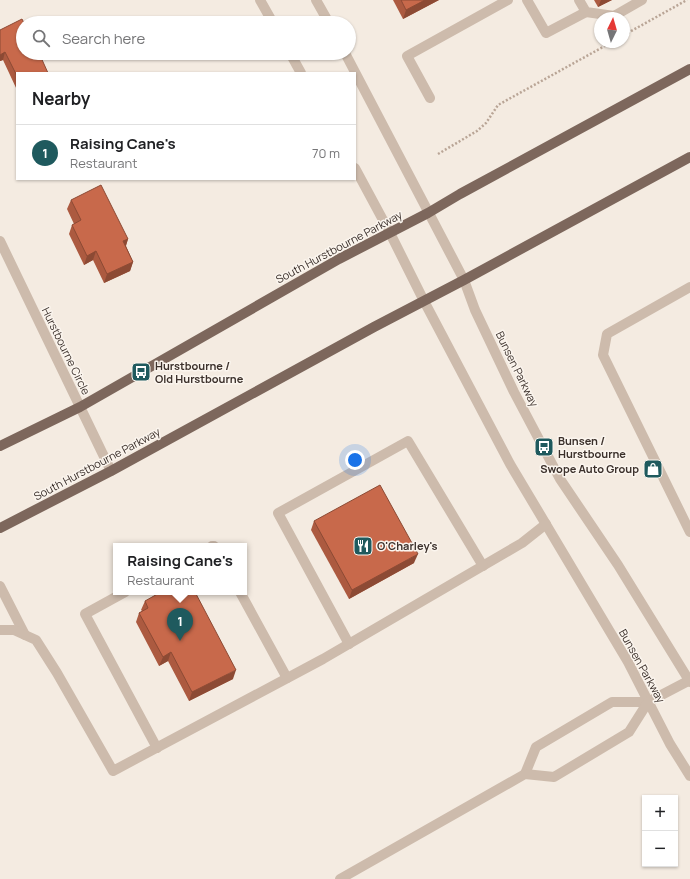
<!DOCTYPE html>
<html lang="en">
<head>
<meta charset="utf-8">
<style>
  :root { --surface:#fff; --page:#f2f2f2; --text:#202124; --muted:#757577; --line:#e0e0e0; --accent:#1f5a5e }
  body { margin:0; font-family:Manrope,sans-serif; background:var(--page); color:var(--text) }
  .controls { position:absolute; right:12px; bottom:12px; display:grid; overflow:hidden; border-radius:0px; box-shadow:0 1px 3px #0004 }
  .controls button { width:36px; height:36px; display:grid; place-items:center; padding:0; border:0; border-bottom:1px solid var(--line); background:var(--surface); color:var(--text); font:20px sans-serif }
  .compass { position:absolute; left:594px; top:12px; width:36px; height:36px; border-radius:50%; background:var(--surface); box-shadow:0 1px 3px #0004; rotate:5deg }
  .you { position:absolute; left:355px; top:460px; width:14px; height:14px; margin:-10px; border:3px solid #fff; border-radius:50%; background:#1a73e8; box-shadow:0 0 0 6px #1a73e833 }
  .badge { display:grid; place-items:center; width:26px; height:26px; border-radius:50%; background:var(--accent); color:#fff; font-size:13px; font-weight:700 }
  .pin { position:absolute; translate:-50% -33px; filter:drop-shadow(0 1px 2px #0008) }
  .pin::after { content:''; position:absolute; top:21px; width:14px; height:12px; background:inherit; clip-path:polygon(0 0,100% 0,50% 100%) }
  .popup { position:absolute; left:113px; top:543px; width:134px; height:52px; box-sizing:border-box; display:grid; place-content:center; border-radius:0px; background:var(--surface); filter:drop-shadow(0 1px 3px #0005); font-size:13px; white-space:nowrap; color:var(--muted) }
  .popup b { font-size:15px; color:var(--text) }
  .popup::after { content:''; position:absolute; left:50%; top:100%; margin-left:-8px; border:8px solid transparent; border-top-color:var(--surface) }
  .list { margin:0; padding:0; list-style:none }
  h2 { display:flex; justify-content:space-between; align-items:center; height:52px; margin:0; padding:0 16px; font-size:17px }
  h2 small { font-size:13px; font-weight:400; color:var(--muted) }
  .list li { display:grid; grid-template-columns:26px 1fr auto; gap:12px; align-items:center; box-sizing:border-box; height:56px; padding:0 16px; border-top:1px solid var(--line) }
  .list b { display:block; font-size:15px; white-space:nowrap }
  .list p { margin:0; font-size:13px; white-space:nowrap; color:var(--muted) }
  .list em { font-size:13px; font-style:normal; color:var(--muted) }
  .icon { flex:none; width:22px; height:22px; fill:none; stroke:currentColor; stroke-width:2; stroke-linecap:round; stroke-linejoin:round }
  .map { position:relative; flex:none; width:690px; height:879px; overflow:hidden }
  .search { position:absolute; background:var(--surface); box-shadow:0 1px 3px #0004; left:16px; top:16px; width:340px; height:44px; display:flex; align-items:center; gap:10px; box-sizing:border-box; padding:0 14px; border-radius:22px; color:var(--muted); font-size:15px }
  .panel { position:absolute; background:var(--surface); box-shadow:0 1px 3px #0004; left:16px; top:72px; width:340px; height:108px; border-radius:0px }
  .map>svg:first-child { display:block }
</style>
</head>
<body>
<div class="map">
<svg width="690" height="879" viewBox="0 0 690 879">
  <rect width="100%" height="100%" fill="#f4ebe1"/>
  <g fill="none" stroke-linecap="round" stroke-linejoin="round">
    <g stroke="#b9a596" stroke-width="2.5" stroke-dasharray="2 2" stroke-linecap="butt">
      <path d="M 624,35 L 687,0"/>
      <path d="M 438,154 L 477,131 L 486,123 L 498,105 L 612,42"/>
    </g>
    <g stroke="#cdbbac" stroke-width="10">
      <path d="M 260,0 L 273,23"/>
      <path d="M 316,0 L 329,23"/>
      <path d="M 527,0 L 546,33 L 586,12"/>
      <path d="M 579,0 L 586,12 L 614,16 L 642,0"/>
      <path d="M 290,53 L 301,73"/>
      <path d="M 345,53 L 464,280 L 475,310 L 514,392 L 560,479 L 618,565 L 690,682"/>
      <path d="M 430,98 L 407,56 L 508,0"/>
      <path d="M 355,168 L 390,233 L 424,301 L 510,464 L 628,662 L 670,744 L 690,776"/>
      <path d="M 0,241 L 111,471"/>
      <path d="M 690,287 L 607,334 L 603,355 L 690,532"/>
      <path d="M 212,546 L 214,546"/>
      <path d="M 0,586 L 25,635"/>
      <path d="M 125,592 L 85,614 L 157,748"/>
      <path d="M 240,592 L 287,678"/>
      <path d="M 0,630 L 14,630 L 36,640 L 57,673 L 113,771 L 323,659 L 522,543 L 546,524"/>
      <path d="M 349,644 L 278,513 L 408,441 L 483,566"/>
      <path d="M 525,774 L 536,747 L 612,702 L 648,702 L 690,680"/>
      <path d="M 340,879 L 525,774 L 554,777 L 629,732 L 648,702"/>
    </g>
    <g stroke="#7d675c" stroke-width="10">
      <path d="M 0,446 L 80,407 L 339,259 L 428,213 L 460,194 L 690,69"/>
      <path d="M 0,528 L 111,471 L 374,327 L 464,280 L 690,157"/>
    </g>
  </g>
  <g fill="#ac5a40">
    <path d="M 393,0 L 439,0 L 403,19 Z"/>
    <path d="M 594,0 L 612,0 L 598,7 Z"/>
    <path d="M 0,30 L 23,53 L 46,55 L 41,57 L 17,73 L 17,90 L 3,60 L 0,61 Z"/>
    <path d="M 71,200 L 128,239 L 126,246 L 133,262 L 130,271 L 104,283 L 93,260 L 84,265 L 69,234 L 72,225 L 74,224 L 67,209 Z"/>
    <path d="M 314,521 L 414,563 L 349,599 L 311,530 Z"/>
    <path d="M 145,601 L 233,679 L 189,701 L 168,661 L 159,666 L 136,622 L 139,613 L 142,611 L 141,610 Z"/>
  </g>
  <g fill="#8c4a34">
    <path d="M 425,0 L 439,0 L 403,19 L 406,10 Z"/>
    <path d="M 601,0 L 612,0 L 598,7 Z"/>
    <path d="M 5,52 L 3,60 L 0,61 L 0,55 Z"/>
    <path d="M 38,53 L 46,53 L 46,55 L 35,60 Z"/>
    <path d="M 128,239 L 125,248 L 123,241 Z"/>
    <path d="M 96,251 L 93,260 L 84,265 L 87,256 Z"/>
    <path d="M 133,262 L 130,271 L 104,283 L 107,274 Z"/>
    <path d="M 418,554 L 414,563 L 349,599 L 352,590 Z"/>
    <path d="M 171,652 L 168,661 L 159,666 L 163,657 Z"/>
    <path d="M 236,670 L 233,679 L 189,701 L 192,692 Z"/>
  </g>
  <g fill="#c8694b" stroke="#8c4a34">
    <path d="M 401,0 L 425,0 L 406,10 Z"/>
    <path d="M 22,19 L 24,23 L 23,23 L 23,53 L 39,53 L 48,73 L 17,73 L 17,76 L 5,52 L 0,55 L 0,30 Z"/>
    <path d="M 101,185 L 128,239 L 123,241 L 133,262 L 107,274 L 96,251 L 87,256 L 72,225 L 81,220 L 71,200 Z"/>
    <path d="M 380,485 L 418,554 L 352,590 L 314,521 Z"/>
    <path d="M 161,592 L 195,592 L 236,670 L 192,692 L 171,652 L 163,657 L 139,613 L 148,608 L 145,601 Z"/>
  </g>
  <defs>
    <symbol id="bus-square" viewBox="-11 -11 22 22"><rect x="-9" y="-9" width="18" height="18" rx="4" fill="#1f5a5e" stroke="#fbf5ee"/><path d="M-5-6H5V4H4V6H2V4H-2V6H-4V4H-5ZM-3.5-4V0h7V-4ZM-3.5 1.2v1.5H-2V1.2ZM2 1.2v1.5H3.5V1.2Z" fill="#fff"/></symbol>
    <symbol id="shop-square" viewBox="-11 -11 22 22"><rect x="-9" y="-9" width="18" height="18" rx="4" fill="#1f5a5e" stroke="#fbf5ee"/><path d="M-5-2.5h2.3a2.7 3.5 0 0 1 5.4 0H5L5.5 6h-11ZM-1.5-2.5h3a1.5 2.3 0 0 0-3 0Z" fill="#fff"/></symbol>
    <symbol id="restaurant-square" viewBox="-11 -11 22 22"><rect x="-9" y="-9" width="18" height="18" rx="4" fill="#1f5a5e" stroke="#fbf5ee"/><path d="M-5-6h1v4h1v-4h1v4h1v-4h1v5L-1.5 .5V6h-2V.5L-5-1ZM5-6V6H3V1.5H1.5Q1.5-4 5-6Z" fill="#fff"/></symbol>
  </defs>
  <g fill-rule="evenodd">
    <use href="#bus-square" x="130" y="361" width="22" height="22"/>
    <use href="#bus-square" x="533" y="436" width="22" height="22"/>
    <use href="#shop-square" x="642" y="458" width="22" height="22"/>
    <use href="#restaurant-square" x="352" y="535" width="22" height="22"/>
  </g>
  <g text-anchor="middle" stroke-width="3" stroke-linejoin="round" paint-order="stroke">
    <g font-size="11" fill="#3b302b" stroke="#fbf5ee">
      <text transform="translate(339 247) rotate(-28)" y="4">South Hurstbourne Parkway</text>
      <text transform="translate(66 351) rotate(64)" y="4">Hurstbourne Circle</text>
      <text transform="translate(517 369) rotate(64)" y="4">Bunsen Parkway</text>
      <text transform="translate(97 464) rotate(-28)" y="4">South Hurstbourne Parkway</text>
      <text transform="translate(642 666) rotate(61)" y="4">Bunsen Parkway</text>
    </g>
    <g font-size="11" font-weight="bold" fill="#3b302b" stroke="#fbf5ee" text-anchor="start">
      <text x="155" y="370">Hurstbourne /<tspan x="155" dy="13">Old Hurstbourne</tspan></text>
      <text x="558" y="445">Bunsen /<tspan x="558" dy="13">Hurstbourne</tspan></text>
      <text x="639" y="473" text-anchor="end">Swope Auto Group</text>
      <text x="377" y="550">O'Charley's</text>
    </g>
  </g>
</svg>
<div class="controls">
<button>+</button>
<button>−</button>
</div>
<svg class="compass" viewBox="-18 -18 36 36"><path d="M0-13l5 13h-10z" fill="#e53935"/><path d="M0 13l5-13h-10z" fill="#757577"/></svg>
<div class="you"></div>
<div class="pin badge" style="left:180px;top:641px">1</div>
<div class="popup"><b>Raising Cane's</b>Restaurant</div>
<div class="search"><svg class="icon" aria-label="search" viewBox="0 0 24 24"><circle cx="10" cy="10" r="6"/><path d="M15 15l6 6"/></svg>Search here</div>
<section class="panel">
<h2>Nearby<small></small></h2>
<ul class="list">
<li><span class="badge">1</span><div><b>Raising Cane's</b><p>Restaurant</p></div><em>70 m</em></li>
</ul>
</section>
</div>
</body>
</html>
